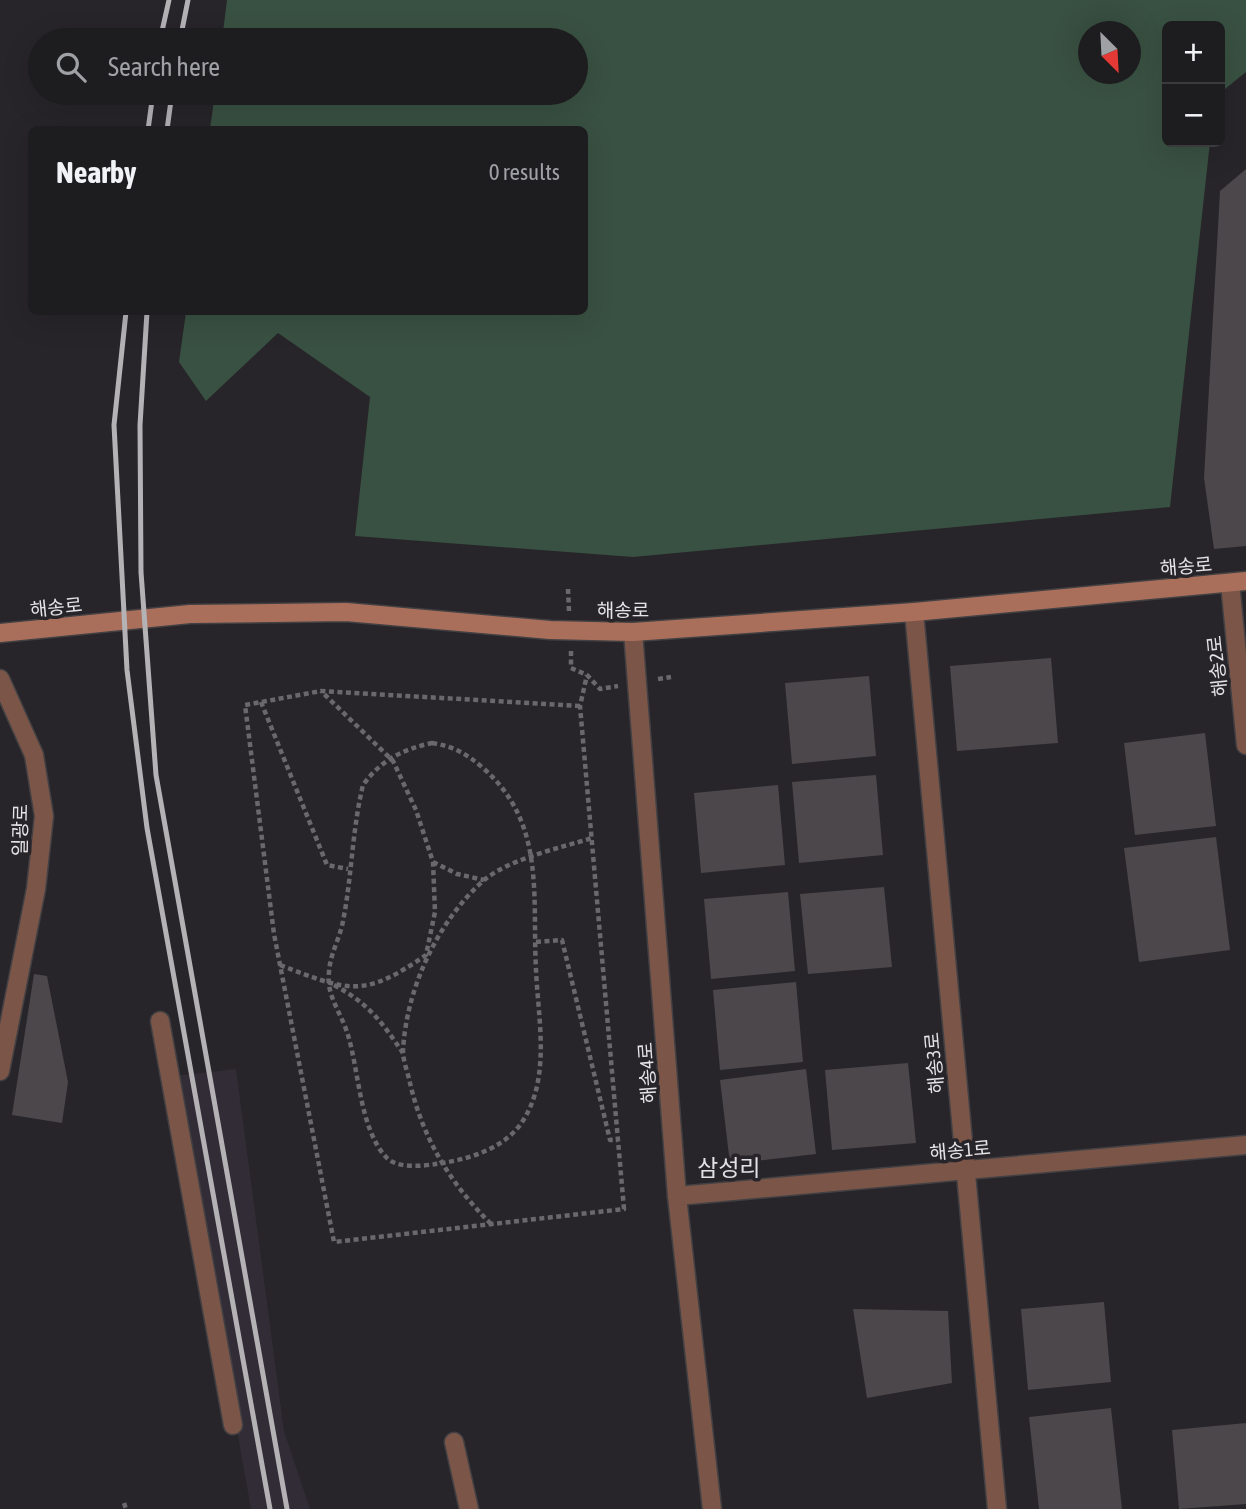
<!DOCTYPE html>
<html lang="en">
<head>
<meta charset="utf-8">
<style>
  :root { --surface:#1d1c1f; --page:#2a292c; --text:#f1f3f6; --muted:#a0a1a4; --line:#3b3a3d }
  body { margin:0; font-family:"Asap Condensed","Noto Sans KR",sans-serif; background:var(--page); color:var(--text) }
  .controls { position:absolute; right:21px; top:21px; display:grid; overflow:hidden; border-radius:10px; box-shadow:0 7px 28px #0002 }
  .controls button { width:63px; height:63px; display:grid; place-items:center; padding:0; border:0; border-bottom:2px solid var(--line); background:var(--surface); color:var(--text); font:35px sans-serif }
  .compass { position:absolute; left:1078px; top:21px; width:63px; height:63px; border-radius:50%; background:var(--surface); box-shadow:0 7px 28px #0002; rotate:156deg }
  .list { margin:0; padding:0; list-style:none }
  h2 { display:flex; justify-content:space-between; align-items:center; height:91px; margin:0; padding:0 28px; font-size:30px }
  h2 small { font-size:23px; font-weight:400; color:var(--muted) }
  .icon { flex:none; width:38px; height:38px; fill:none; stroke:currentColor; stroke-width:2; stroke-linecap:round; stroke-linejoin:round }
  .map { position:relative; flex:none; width:1246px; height:1509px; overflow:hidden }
  .search { position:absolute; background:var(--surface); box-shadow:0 7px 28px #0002; left:28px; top:28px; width:560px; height:77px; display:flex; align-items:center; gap:18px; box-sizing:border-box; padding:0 24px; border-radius:38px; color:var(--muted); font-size:26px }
  .panel { position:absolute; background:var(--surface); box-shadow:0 7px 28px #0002; left:28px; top:126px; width:560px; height:189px; border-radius:10px }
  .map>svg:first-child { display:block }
</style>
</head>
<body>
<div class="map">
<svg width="1246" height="1509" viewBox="0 0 1246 1509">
  <rect width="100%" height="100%" fill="#272529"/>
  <path fill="#312c36" d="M 236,1069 L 284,1431 L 310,1509 L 251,1509 L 174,1076 Z"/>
  <path fill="#395142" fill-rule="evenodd" d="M 227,0 L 1246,0 L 1246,72 L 1220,93 L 1220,26 L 1167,26 L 1167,142 L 1210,142 L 1170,507 L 633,557 L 355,536 L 370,397 L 278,333 L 206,401 L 179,362 L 186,312 L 584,312 L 584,130 L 210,129 L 215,93 L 576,93 L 576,40 L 222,40 ZM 1088,32 L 1130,32 L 1130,74 L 1088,74 Z"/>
  <g fill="#4b474b">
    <path d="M 1246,169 L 1246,546 L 1214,549 L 1204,478 L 1220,191 Z"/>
    <path d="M 1051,658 L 1058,743 L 957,751 L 950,666 Z"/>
    <path d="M 869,676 L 876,756 L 792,764 L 785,683 Z"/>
    <path d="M 1205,733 L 1216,826 L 1135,835 L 1124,743 Z"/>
    <path d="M 876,775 L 883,855 L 799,863 L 792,782 Z"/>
    <path d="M 778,785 L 785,865 L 701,873 L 694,793 Z"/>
    <path d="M 1216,837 L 1230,950 L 1139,962 L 1124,848 Z"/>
    <path d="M 884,887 L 892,967 L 808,974 L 800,894 Z"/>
    <path d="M 788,892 L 795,971 L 711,979 L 704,899 Z"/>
    <path d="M 34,974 L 47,976 L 68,1082 L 62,1123 L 12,1115 Z"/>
    <path d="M 796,982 L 803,1062 L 720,1070 L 713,990 Z"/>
    <path d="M 908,1063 L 916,1143 L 832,1150 L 825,1070 Z"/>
    <path d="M 806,1069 L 816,1154 L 730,1164 L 720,1080 Z"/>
    <path d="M 1104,1302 L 1111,1382 L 1028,1390 L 1021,1309 Z"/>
    <path d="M 853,1309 L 948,1311 L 952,1383 L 867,1398 Z"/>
    <path d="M 1111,1408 L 1122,1509 L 1039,1509 L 1029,1417 Z"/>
    <path d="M 1246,1423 L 1246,1504 L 1179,1509 L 1172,1430 Z"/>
  </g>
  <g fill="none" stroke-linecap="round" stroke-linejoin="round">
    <defs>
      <g id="street">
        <path d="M 1230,583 L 1246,745"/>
        <path d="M 914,612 L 997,1509"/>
        <path d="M 633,632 L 677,1196 L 712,1509"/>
        <path d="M 0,679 L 34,755 L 44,816 L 36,889 L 0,1071"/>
        <path d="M 160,1021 L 233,1425"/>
        <path d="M 677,1196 L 1246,1145"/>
        <path d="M 454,1442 L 469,1509"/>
      </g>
      <path id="secondary" d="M 0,633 L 190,614 L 346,612 L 550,630 L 633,632 L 914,612 L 1246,581"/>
    </defs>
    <use href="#street" stroke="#424043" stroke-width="21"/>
    <use href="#secondary" stroke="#424043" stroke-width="21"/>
    <g stroke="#6a686c" stroke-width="4.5" stroke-dasharray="5 3.5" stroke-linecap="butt">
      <path d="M 568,589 L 569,611"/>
      <path d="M 571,651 L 571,668 L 587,675 L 600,689 L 618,686"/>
      <path d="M 658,679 L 671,677"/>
      <path d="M 261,702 L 327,865 L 348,869"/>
      <path d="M 580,706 L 321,691 L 245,705 L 274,934 L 334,1242 L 624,1209 L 580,706 L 587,675"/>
      <path d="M 432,743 C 453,746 467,754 483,768 C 546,823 532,895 536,970 C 538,1019 552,1081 520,1125 C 501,1150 466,1160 436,1164 C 421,1166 397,1169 386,1157 C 359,1128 359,1068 347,1032 C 340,1011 326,995 329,972 C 330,954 340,938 343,921 C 352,876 352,830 363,785 C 381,760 403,749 432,743 Z"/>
      <path d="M 433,862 L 457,874 L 484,880"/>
      <path d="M 536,942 L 562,940 L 610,1140 L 618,1140"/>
      <path d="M 334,985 C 368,1003 382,1022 403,1053"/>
      <path d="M 124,1503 L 126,1509"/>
    </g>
    <use href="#street" stroke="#7a5548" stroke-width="18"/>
    <use href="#secondary" stroke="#aa6f5b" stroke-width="18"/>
    <g stroke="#b4b2b5" stroke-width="5">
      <path d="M 160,40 L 169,0"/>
      <path d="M 180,40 L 188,0"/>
      <path d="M 148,130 L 153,93"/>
      <path d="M 167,130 L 172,93"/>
      <path d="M 126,312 L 114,425 L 127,670 L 147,828 L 270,1509"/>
      <path d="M 147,312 L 140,425 L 141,572 L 156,775 L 287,1509"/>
    </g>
    <g stroke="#6a686c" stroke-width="4.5" stroke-dasharray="5 3.5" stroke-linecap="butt">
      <path d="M 280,965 C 348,991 363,999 426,955 L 435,912 L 433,862 L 416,810 L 393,761 L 321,691"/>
      <path d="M 491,1224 C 450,1183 423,1139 410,1083 C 408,1073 403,1061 403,1051 C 406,990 437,922 483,881 C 508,859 560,848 592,838"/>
    </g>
  </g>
  <g text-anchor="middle" stroke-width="7" stroke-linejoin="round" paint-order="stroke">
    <g font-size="19" fill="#e5e3e6" stroke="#272529">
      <text transform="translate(1186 566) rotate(-5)" y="7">해송로</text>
      <text transform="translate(56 607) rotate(-6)" y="7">해송로</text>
      <text x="623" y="617">해송로</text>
      <text transform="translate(1217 666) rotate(-96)" y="7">해송2로</text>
      <text transform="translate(20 830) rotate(-89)" y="7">일광로</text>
      <text transform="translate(934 1063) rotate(-95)" y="7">해송3로</text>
      <text transform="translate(647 1073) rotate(-94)" y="7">해송4로</text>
      <text transform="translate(960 1150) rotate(-5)" y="7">해송1로</text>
    </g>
    <g font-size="23" fill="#e3e0e6" stroke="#272529">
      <text x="729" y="1176">삼성리</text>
    </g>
  </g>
</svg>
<div class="controls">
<button>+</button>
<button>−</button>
</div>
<svg class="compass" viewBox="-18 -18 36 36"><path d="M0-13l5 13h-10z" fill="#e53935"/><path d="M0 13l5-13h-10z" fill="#a0a1a4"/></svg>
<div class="search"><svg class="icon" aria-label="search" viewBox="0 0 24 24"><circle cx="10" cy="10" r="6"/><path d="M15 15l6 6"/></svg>Search here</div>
<section class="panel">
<h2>Nearby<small>0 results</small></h2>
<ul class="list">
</ul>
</section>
</div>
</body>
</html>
